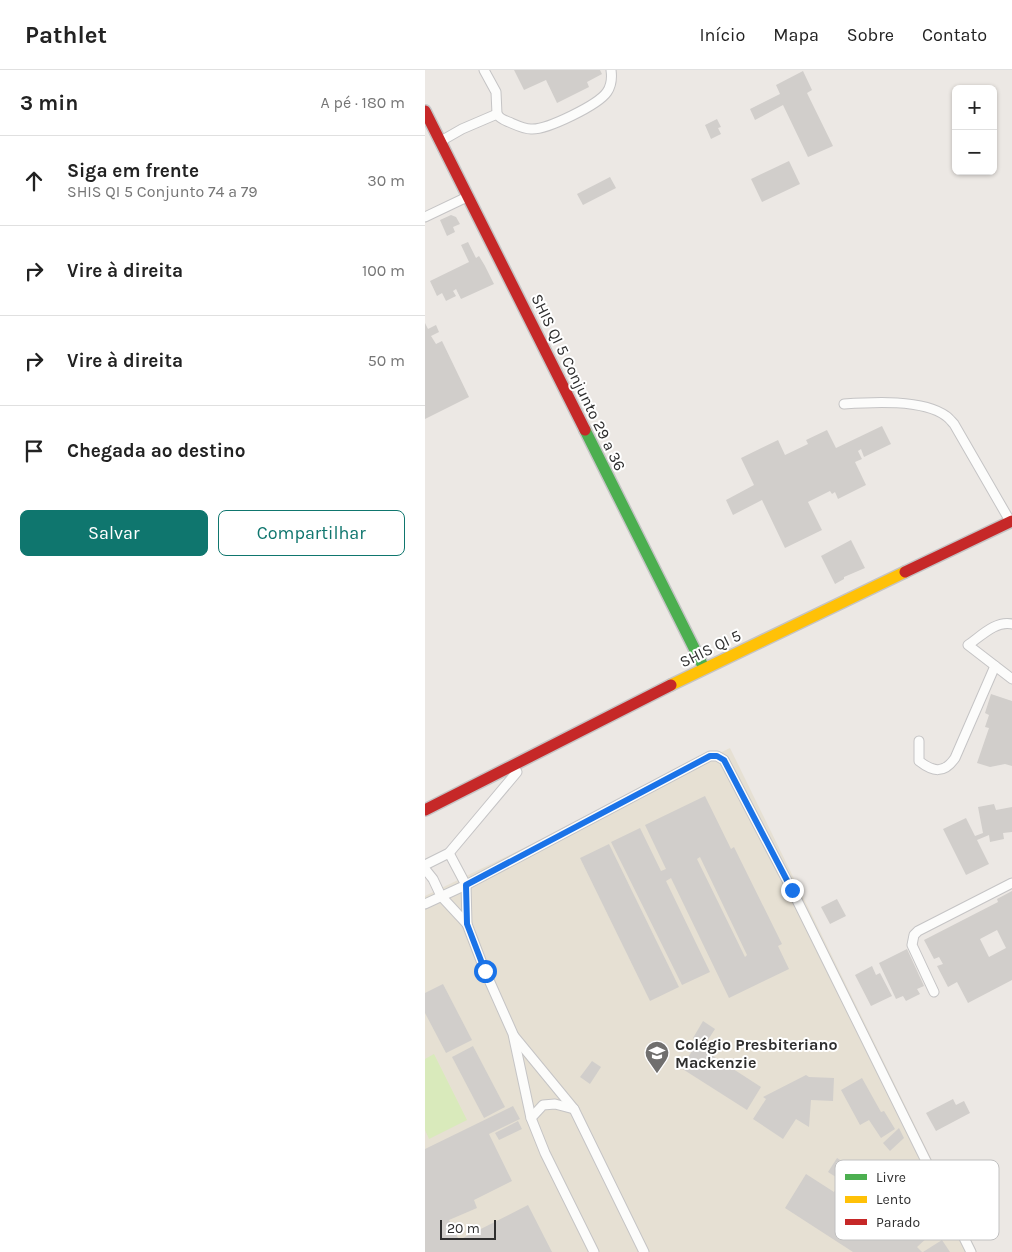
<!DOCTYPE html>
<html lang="pt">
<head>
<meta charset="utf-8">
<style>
  :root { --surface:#fff; --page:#f2f2f2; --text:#222; --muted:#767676; --line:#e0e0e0; --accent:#0f766e }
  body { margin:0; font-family:Karla,sans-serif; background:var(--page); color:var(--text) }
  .controls { position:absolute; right:15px; top:15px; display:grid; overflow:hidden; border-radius:8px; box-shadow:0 1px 4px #0004 }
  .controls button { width:45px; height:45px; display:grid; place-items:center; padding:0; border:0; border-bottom:1px solid var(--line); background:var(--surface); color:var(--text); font:25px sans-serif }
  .scale { position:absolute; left:15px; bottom:12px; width:56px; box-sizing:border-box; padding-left:5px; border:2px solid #2e2e2e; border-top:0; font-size:14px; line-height:18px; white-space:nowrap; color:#2e2e2e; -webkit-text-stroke:4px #fff; paint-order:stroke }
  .stop { position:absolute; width:15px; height:15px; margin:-11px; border:4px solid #1a73e8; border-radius:50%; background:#fff }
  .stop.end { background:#1a73e8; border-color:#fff; box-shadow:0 1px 5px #0008 }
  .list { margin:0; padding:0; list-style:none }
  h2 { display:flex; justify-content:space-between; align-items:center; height:65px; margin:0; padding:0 20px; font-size:21px }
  h2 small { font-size:16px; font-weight:400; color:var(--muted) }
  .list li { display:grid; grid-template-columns:32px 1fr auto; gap:15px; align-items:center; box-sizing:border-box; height:90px; padding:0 20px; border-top:1px solid var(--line) }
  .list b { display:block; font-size:19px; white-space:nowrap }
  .list p { margin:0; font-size:16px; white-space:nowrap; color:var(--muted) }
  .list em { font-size:16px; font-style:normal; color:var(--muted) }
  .actions { display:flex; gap:10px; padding:15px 20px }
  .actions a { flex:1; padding:11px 0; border:1px solid var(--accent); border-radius:8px; text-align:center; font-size:18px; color:var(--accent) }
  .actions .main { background:var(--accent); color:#fff }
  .icon { flex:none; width:28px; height:28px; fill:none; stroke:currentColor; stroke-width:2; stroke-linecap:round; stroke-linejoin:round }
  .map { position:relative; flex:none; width:587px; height:1182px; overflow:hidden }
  header { display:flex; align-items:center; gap:30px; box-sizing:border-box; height:70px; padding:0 25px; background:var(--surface); border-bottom:1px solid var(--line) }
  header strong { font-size:24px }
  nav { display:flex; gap:28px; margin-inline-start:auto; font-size:18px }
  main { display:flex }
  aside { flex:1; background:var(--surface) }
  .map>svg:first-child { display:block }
</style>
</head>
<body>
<header>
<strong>Pathlet</strong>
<nav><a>Início</a><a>Mapa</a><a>Sobre</a><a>Contato</a></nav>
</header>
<main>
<aside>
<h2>3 min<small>A pé · 180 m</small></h2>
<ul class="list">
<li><svg class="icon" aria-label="ahead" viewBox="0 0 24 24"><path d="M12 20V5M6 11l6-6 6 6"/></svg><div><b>Siga em frente</b><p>SHIS QI 5 Conjunto 74 a 79</p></div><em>30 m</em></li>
<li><svg class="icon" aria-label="right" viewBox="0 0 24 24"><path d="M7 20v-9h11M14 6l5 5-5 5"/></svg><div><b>Vire à direita</b></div><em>100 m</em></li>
<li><svg class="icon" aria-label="right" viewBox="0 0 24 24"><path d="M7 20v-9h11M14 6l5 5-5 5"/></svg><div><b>Vire à direita</b></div><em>50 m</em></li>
<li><svg class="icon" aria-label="arrive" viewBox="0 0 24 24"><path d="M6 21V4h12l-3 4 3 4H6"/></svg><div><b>Chegada ao destino</b></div></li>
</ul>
<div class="actions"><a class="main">Salvar</a><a>Compartilhar</a></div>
</aside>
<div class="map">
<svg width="587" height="1182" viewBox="0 0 587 1182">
  <rect width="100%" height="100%" fill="#ece8e4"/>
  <path fill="#e6e0d3" d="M 305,678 L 552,1182 L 0,1182 L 0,826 Z"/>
  <path fill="#d9eabb" d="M 9,984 L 42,1050 L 4,1069 L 0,1060 L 0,989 Z"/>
  <g fill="#d1cecb" fill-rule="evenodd">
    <path d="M 89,0 L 175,0 L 177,4 L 162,12 L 164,17 L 132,33 L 121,10 L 99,20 Z"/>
    <path d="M 378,1 L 387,20 L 382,23 L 408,76 L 383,87 L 358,35 L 330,50 L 325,39 L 355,24 L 351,15 Z"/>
    <path d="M 292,49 L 296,57 L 293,58 L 296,64 L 286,69 L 280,55 Z"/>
    <path d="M 364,91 L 375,114 L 337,132 L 326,109 Z"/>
    <path d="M 185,107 L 191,118 L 158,135 L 152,124 Z"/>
    <path d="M 26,145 L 31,147 L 35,154 L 28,157 L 30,162 L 22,166 L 15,150 Z"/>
    <path d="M 43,172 L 51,188 L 54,186 L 60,196 L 69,214 L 36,229 L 31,219 L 28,221 L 31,226 L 21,231 L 17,223 L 12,226 L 5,211 L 44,192 L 36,175 Z"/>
    <path d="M 0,253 L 3,259 L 11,255 L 14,262 L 6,266 L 11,274 L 17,271 L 44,327 L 0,349 Z"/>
    <path d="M 457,356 L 466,374 L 439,387 L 436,379 L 433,381 L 437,389 L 430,392 L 441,415 L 413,429 L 410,422 L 407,424 L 405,421 L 383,432 L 397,460 L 360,478 L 337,430 L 308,445 L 301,430 L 329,415 L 316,388 L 353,370 L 360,385 L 383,374 L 381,370 L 402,360 L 411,378 Z"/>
    <path d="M 426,470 L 440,498 L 419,507 L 419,509 L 410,514 L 396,486 Z"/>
    <path d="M 566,624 L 587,631 L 587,696 L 580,694 L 565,697 L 552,693 L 564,658 L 560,657 L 564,645 L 560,643 Z"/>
    <path d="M 280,726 L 306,779 L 309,777 L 357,874 L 353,876 L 364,899 L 304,928 L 246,808 L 241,811 L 285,902 L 257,915 L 186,772 L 215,758 L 236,801 L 241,799 L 220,755 ZM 275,787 L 322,885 L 320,887 L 272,789 Z"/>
    <path d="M 569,734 L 571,740 L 587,737 L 587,762 L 578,763 L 579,769 L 565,772 L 564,765 L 552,770 L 564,794 L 541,805 L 518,759 L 541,748 L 550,766 L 558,763 L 553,737 Z"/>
    <path d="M 184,774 L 254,917 L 225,931 L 155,788 Z"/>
    <path d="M 587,821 L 587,910 L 543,933 L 532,912 L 523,917 L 512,896 L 518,894 L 514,887 L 509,889 L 499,870 L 573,832 L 572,829 ZM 572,860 L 581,878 L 564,887 L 555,869 Z"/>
    <path d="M 412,829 L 421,846 L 405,854 L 396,837 Z"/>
    <path d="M 482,879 L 499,916 L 492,919 L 495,924 L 481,931 L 478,926 L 471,929 L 454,893 Z"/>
    <path d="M 447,896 L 451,905 L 455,903 L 467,926 L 446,936 L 430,905 Z"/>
    <path d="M 18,914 L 47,970 L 21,983 L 0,943 L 0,923 Z"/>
    <path d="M 278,951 L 290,959 L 279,976 L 268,968 Z"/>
    <path d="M 271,975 L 336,1017 L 322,1040 L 256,998 Z"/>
    <path d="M 48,976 L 80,1037 L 59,1048 L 27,987 Z"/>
    <path d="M 167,991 L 176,997 L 165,1014 L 155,1007 Z"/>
    <path d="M 381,1005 L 384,1007 L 409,1008 L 408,1031 L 386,1030 L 384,1057 L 371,1049 L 358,1069 L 328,1049 L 341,1029 L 338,1027 Z"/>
    <path d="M 437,1008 L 456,1042 L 459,1041 L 470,1059 L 456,1068 L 444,1050 L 435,1055 L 416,1020 Z"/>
    <path d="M 528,1029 L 531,1035 L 539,1031 L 545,1043 L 511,1061 L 501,1043 Z"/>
    <path d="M 88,1036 L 95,1049 L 64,1064 L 87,1111 L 49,1130 L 52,1138 L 24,1150 L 34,1170 L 103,1135 L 127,1182 L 0,1182 L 0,1079 Z"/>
    <path d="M 93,1051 L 97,1059 L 74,1070 L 70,1063 Z"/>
    <path d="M 474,1058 L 479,1068 L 465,1081 L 458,1073 Z"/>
    <path d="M 412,1088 L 423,1095 L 414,1109 L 403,1102 Z"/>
    <path d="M 426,1096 L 455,1113 L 443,1131 L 447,1133 L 441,1143 L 484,1170 L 498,1157 L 505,1165 L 492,1177 L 497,1182 L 428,1182 L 360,1138 L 381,1104 L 409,1122 Z"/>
    <path d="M 517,1170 L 525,1182 L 498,1182 Z"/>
  </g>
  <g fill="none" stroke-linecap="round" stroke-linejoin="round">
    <defs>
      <g id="lane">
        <path d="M 59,0 L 71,22 L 72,44"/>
        <path d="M 16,71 L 37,59 L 72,44 C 75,49 79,50 84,52 C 91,55 99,59 106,59 C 122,60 173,35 182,22 C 186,16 187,7 186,0"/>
        <path d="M 0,147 L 42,127"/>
        <path d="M 419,334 C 447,332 498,329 521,346 C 524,348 527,352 529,354 L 585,451"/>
        <path d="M 587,554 C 571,550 555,567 543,575 L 587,609"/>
        <path d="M 494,671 L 494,691 C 508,702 519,704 530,688 L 570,596"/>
        <path d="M 24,783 L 41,815 L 42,854 L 60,901 L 88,964 L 106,1048 L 120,1083 L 169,1182"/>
        <path d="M 0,795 L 24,783 L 92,702"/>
        <path d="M 0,799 L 8,809 L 16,826 L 42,854"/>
        <path d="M 0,834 L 41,815 L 285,686 L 292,686 L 299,690 L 367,820 L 546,1182"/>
        <path d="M 509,922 L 487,875 L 489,865 L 493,861 L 587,813"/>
        <path d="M 89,966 L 149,1039 L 219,1182"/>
        <path d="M 106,1048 L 118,1035 L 130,1034 L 149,1039"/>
      </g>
      <path id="fast" d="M 160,360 L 279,598"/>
      <path id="slow" d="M 246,615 L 480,502"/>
      <g id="jam">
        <path d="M 0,41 L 160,360"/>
        <path d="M 480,502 L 587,451"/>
        <path d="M 0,740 L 246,615"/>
      </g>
    </defs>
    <use href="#lane" stroke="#c5c4c5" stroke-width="11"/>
    <use href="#fast" stroke="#c5c4c5" stroke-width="14"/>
    <use href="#slow" stroke="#c5c4c5" stroke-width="14"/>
    <use href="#jam" stroke="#c5c4c5" stroke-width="14"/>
    <use href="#lane" stroke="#fcfcfb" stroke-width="9"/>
    <use href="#fast" stroke="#4caf50" stroke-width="11"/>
    <use href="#slow" stroke="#ffc107" stroke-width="11"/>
    <use href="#jam" stroke="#c62828" stroke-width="11"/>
  </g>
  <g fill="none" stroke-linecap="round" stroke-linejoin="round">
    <path stroke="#1a73e8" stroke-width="6" d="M 60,901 L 42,854 L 41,815 L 285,686 L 292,686 L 299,690 L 367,820"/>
  </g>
  <defs>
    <symbol id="school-pin" viewBox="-11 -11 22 30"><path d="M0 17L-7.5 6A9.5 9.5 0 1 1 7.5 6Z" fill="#706f6e" stroke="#fff"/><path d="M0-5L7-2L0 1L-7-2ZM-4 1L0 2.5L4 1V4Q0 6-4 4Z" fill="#fff"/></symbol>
  </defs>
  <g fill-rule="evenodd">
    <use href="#school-pin" x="218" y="969" width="28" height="38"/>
  </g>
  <g text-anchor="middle" stroke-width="4" stroke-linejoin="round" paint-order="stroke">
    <g font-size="16" fill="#2e2e2e" stroke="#fff">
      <text transform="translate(154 312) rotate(64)" y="6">SHIS QI 5 Conjunto 29 a 36</text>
      <text transform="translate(285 578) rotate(-26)" y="6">SHIS QI 5</text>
    </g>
    <g font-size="16" font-weight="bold" fill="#2e2e2e" stroke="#fff" text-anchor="start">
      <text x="250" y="980">Colégio Presbiteriano<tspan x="250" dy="18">Mackenzie</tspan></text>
    </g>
  </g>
  <rect x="410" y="1090" width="164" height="80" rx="8" fill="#fff" stroke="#c0c0c0" stroke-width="1"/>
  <rect x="420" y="1104" width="22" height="6" fill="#4caf50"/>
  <rect x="420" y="1126" width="22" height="7" fill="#ffc107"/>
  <rect x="420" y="1149" width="22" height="6" fill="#c62828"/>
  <g font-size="14" fill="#2e2e2e">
    <text x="451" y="1112">Livre</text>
    <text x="451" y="1134">Lento</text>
    <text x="451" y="1157">Parado</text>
  </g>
</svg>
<div class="controls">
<button>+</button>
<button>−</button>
</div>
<div class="scale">20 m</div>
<div class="stop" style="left:60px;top:901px"></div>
<div class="stop end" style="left:367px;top:820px"></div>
</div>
</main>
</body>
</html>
